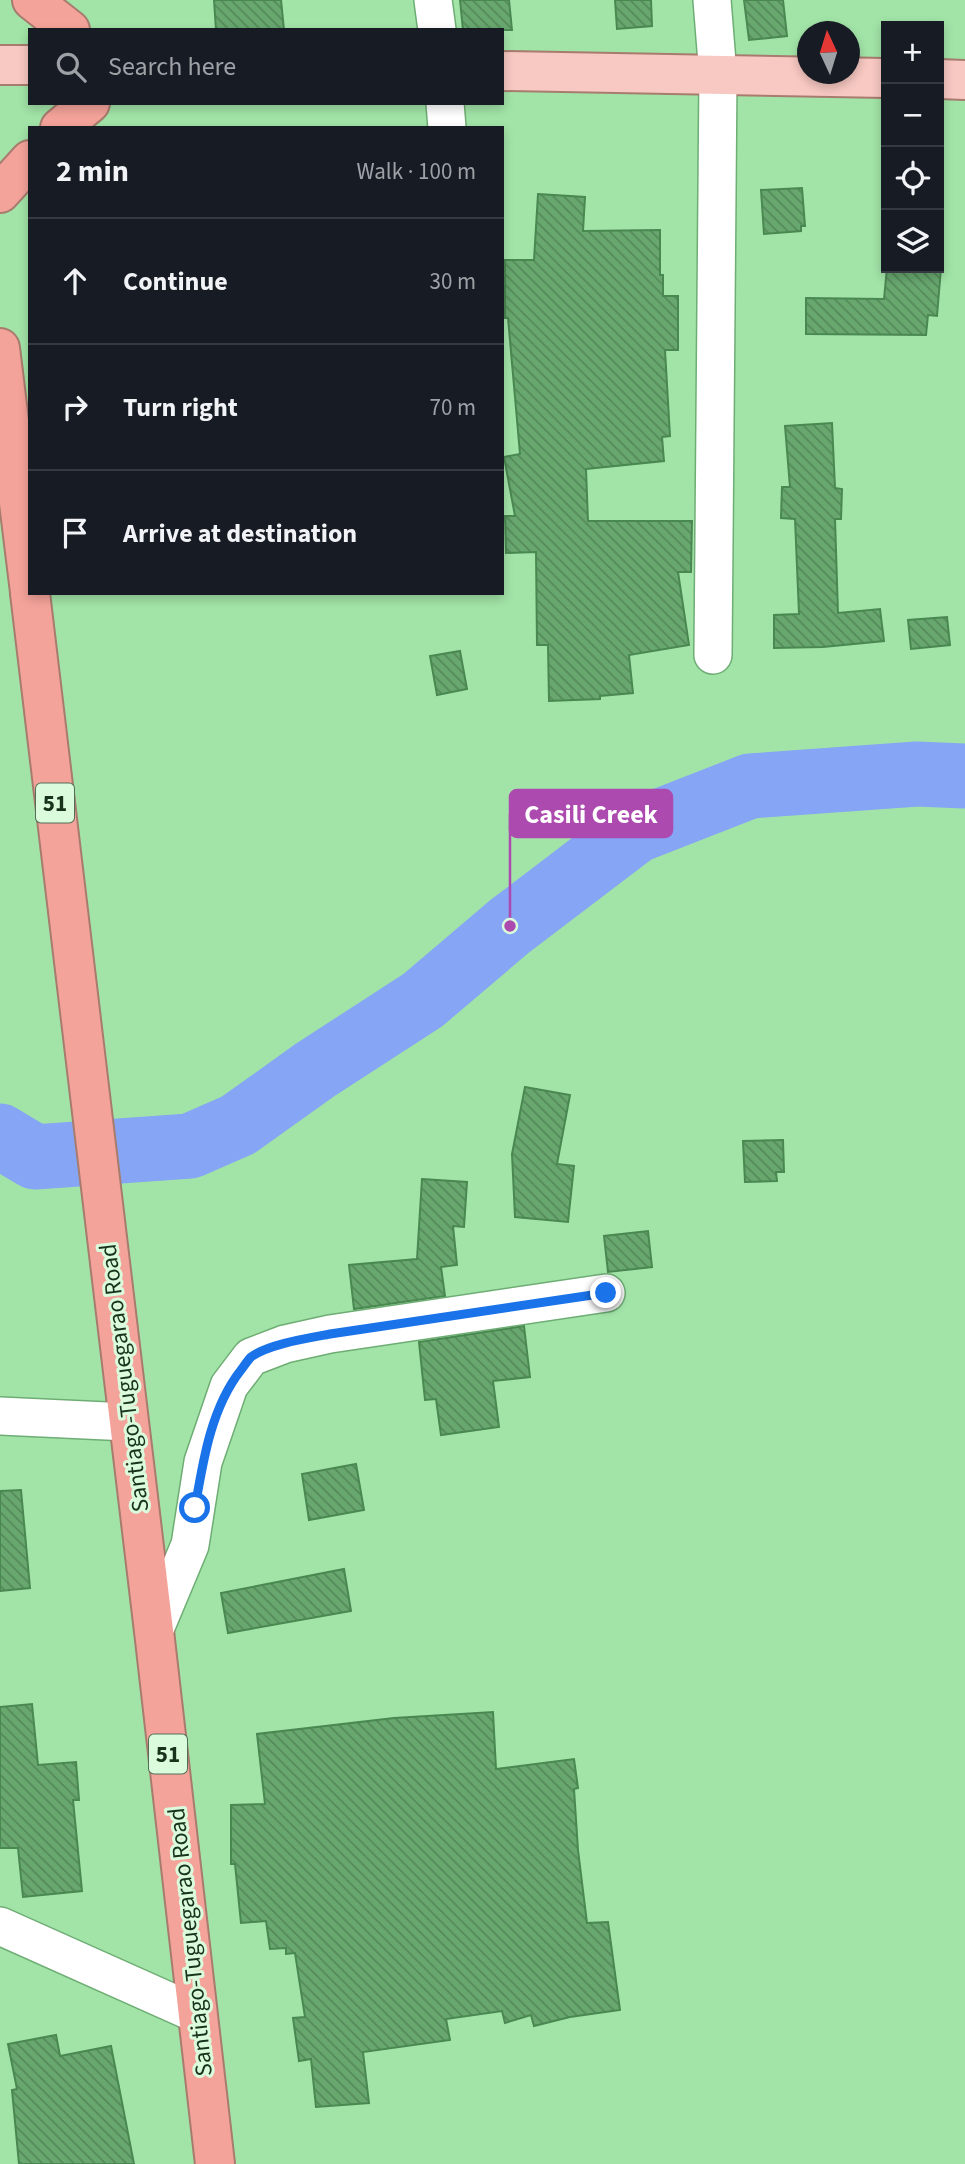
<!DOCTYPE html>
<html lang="en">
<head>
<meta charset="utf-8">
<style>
  :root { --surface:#171b24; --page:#20242c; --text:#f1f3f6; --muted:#9ea1a6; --line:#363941 }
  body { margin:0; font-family:"Source Sans 3",sans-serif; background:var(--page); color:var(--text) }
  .controls { position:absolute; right:21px; top:21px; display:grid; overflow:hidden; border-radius:0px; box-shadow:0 4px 10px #0003 }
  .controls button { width:63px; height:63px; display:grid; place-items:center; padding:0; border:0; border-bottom:2px solid var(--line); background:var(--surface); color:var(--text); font:35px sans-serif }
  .compass { position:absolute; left:797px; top:21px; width:63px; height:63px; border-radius:50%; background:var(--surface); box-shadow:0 4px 10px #0003; rotate:356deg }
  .stop { position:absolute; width:21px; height:21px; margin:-16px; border:5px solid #1a73e8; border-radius:50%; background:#fff }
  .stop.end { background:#1a73e8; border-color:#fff; box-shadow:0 2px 7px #0008 }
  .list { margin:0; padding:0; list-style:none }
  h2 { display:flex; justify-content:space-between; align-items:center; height:91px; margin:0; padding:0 28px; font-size:30px }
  h2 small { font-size:23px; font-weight:400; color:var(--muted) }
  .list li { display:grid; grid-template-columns:46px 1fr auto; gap:21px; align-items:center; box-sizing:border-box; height:126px; padding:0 28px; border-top:2px solid var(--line) }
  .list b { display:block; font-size:26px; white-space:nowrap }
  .list em { font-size:23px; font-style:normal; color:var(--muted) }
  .icon { flex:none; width:38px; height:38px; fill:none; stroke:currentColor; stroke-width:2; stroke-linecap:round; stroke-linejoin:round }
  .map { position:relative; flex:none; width:965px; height:2164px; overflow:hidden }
  .search { position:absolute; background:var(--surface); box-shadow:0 4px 10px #0003; left:28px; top:28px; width:476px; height:77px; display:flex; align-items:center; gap:18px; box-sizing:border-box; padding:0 24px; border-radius:0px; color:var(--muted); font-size:26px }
  .panel { position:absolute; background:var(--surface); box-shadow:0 4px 10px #0003; left:28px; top:126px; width:476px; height:469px; border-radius:0px }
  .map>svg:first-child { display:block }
</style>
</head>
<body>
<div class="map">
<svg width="965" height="2164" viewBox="0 0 965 2164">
  <defs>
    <pattern id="building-back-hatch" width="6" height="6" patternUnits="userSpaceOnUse" patternTransform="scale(1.75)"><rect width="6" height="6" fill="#68a86f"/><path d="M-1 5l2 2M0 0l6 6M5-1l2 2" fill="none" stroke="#55895a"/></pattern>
  </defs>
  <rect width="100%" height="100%" fill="#a2e4a8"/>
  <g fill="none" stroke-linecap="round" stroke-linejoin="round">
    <path stroke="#86a5f4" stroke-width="65" d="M 0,1136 L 35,1157 L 190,1146 L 238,1125 L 315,1070 L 423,1000 L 510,926 L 635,831 L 750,786 L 917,774 L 965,776"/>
  </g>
  <g fill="url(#building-back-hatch)" stroke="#4a8851" stroke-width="2">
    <path d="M 214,0 L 281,0 L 284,30 L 216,30 Z"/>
    <path d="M 460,0 L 509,0 L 512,30 L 463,30 Z"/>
    <path d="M 615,0 L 651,0 L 652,26 L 617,29 Z"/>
    <path d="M 744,0 L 783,0 L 787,36 L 749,40 Z"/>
    <path d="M 802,188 L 805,226 L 801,226 L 801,231 L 764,234 L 761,190 Z"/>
    <path d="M 538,194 L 585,197 L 583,231 L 660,230 L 660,275 L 663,275 L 663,296 L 678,296 L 678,350 L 665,350 L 670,436 L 662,437 L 664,461 L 586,469 L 588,521 L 692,521 L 691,572 L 678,572 L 689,645 L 629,655 L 633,693 L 600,696 L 600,699 L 549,701 L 548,645 L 537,645 L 536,552 L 506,553 L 505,516 L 515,516 L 504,457 L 520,454 L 508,318 L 505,318 L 505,260 L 534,260 Z"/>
    <path d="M 887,268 L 941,268 L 937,316 L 928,315 L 926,335 L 806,334 L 806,298 L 884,299 Z"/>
    <path d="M 832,423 L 835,488 L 842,489 L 841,519 L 835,519 L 838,613 L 880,609 L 884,641 L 823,647 L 774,648 L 774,615 L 799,614 L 795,519 L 781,518 L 782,487 L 790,487 L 785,426 Z"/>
    <path d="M 947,617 L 950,645 L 911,649 L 908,620 Z"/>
    <path d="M 460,651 L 467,689 L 437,695 L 430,656 Z"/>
    <path d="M 525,1087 L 570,1095 L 557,1164 L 574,1166 L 568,1222 L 515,1217 L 512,1154 Z"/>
    <path d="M 783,1140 L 784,1172 L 776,1172 L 777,1181 L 745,1182 L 743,1141 Z"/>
    <path d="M 422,1179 L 467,1182 L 464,1227 L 453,1226 L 457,1265 L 441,1267 L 445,1296 L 354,1309 L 349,1265 L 417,1259 Z"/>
    <path d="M 648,1231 L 652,1267 L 608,1272 L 604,1236 Z"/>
    <path d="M 524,1326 L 530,1377 L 493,1381 L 499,1427 L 441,1435 L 436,1399 L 425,1400 L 419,1342 Z"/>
    <path d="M 356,1464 L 364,1510 L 309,1520 L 302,1474 Z"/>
    <path d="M 21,1490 L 30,1588 L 0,1591 L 0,1491 Z"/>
    <path d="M 344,1569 L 351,1611 L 228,1633 L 221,1593 Z"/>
    <path d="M 32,1704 L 38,1765 L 76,1762 L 79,1800 L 73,1800 L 82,1891 L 23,1897 L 18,1848 L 0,1848 L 0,1707 Z"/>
    <path d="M 493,1712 L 496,1769 L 574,1759 L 578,1788 L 574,1789 L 578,1850 L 587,1923 L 608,1922 L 620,2010 L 570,2017 L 534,2026 L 531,2015 L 505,2023 L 502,2011 L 446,2019 L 450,2040 L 363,2052 L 369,2103 L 316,2107 L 311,2059 L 299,2061 L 293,2018 L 305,2017 L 295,1953 L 286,1954 L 286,1948 L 270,1949 L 266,1921 L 241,1923 L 235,1864 L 231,1864 L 231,1805 L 265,1804 L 257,1734 L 394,1718 Z"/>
    <path d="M 56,2035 L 60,2056 L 111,2046 L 134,2164 L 19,2164 L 12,2090 L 17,2089 L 8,2044 Z"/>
  </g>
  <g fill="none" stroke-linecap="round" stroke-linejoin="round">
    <defs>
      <g id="minor">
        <path d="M 433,0 L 437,30"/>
        <path d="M 712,0 L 718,75 L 713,655"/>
        <path d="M 445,103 L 447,128"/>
        <path d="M 0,1416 L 128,1422"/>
        <path d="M 154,1631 L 190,1545 L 203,1462 L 229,1386 L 251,1357 L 285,1344 L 330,1334 L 606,1293"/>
        <path d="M 0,1926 L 197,2014"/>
      </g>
      <g id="major">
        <path d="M 0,65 L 30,65"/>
        <path d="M 502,71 L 886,78"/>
        <path d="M 939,79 L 965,80"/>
      </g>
      <g id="highway">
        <path d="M 32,0 L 70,30"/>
        <path d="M 60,128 L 90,103"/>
        <path d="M 0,193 L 30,160"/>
        <path d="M 0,348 L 30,592"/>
        <path d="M 30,593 L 154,1631 L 215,2164"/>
      </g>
    </defs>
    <use href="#minor" stroke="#6ead74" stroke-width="40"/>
    <use href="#major" stroke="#a77c6e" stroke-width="42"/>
    <use href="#highway" stroke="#a77c6e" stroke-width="42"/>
    <use href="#minor" stroke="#fff" stroke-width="37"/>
    <use href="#major" stroke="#f8c8c2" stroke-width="38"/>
    <use href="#highway" stroke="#f4a39a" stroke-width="38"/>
  </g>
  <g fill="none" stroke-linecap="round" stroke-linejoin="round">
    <path stroke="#1a73e8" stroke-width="9" d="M 195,1508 C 203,1461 211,1408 241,1370 C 244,1366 248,1360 251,1357 C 268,1344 309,1338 330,1334 L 606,1293"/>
  </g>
  <g text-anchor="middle" stroke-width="6" stroke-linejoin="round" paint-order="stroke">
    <g fill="#dbfbdd" stroke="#526f55" stroke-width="2">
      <rect x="36" y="783.5" width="38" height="39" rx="5"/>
      <rect x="149" y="1734.5" width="38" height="39" rx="5"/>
    </g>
    <g font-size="23" font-weight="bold" fill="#18331b">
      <text x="55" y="811">51</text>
      <text x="168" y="1762">51</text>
    </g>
    <g font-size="24" fill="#18331b" stroke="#dbfbdd">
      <text transform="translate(124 1378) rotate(-97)" y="8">Santiago-Tuguegarao Road</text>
      <text transform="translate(190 1942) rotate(-96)" y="8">Santiago-Tuguegarao Road</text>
    </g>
  </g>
  <path fill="none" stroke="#ad4aaf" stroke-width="2.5" d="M510 926L510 814"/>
  <circle fill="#ad4aaf" stroke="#dbfbdd" stroke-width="2.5" cx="510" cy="926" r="7"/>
  <rect fill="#ad4aaf" stroke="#ad4aaf" stroke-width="2.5" x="510" y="790" width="162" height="47" rx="7"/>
  <g font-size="26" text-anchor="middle" font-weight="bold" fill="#fff">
    <text x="591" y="823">Casili Creek</text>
  </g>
</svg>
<div class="controls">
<button>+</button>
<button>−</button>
<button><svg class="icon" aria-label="locate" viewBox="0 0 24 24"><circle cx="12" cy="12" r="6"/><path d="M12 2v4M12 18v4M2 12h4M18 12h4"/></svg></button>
<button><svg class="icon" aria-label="layers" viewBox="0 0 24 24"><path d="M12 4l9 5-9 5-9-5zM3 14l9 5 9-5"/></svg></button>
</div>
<svg class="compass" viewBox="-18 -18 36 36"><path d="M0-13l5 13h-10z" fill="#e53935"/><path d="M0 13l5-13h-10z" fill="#9ea1a6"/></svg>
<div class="stop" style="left:195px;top:1508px"></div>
<div class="stop end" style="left:606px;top:1293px"></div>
<div class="search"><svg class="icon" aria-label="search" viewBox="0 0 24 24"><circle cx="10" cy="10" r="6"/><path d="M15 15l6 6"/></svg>Search here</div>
<section class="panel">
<h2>2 min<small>Walk · 100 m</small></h2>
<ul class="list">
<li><svg class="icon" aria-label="ahead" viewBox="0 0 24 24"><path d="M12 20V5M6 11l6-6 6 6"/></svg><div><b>Continue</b></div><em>30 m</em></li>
<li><svg class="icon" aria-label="right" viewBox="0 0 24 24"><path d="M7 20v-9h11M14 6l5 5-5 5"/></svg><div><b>Turn right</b></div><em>70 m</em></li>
<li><svg class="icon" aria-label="arrive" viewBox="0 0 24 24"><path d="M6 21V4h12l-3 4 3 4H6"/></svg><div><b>Arrive at destination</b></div></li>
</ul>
</section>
</div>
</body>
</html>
